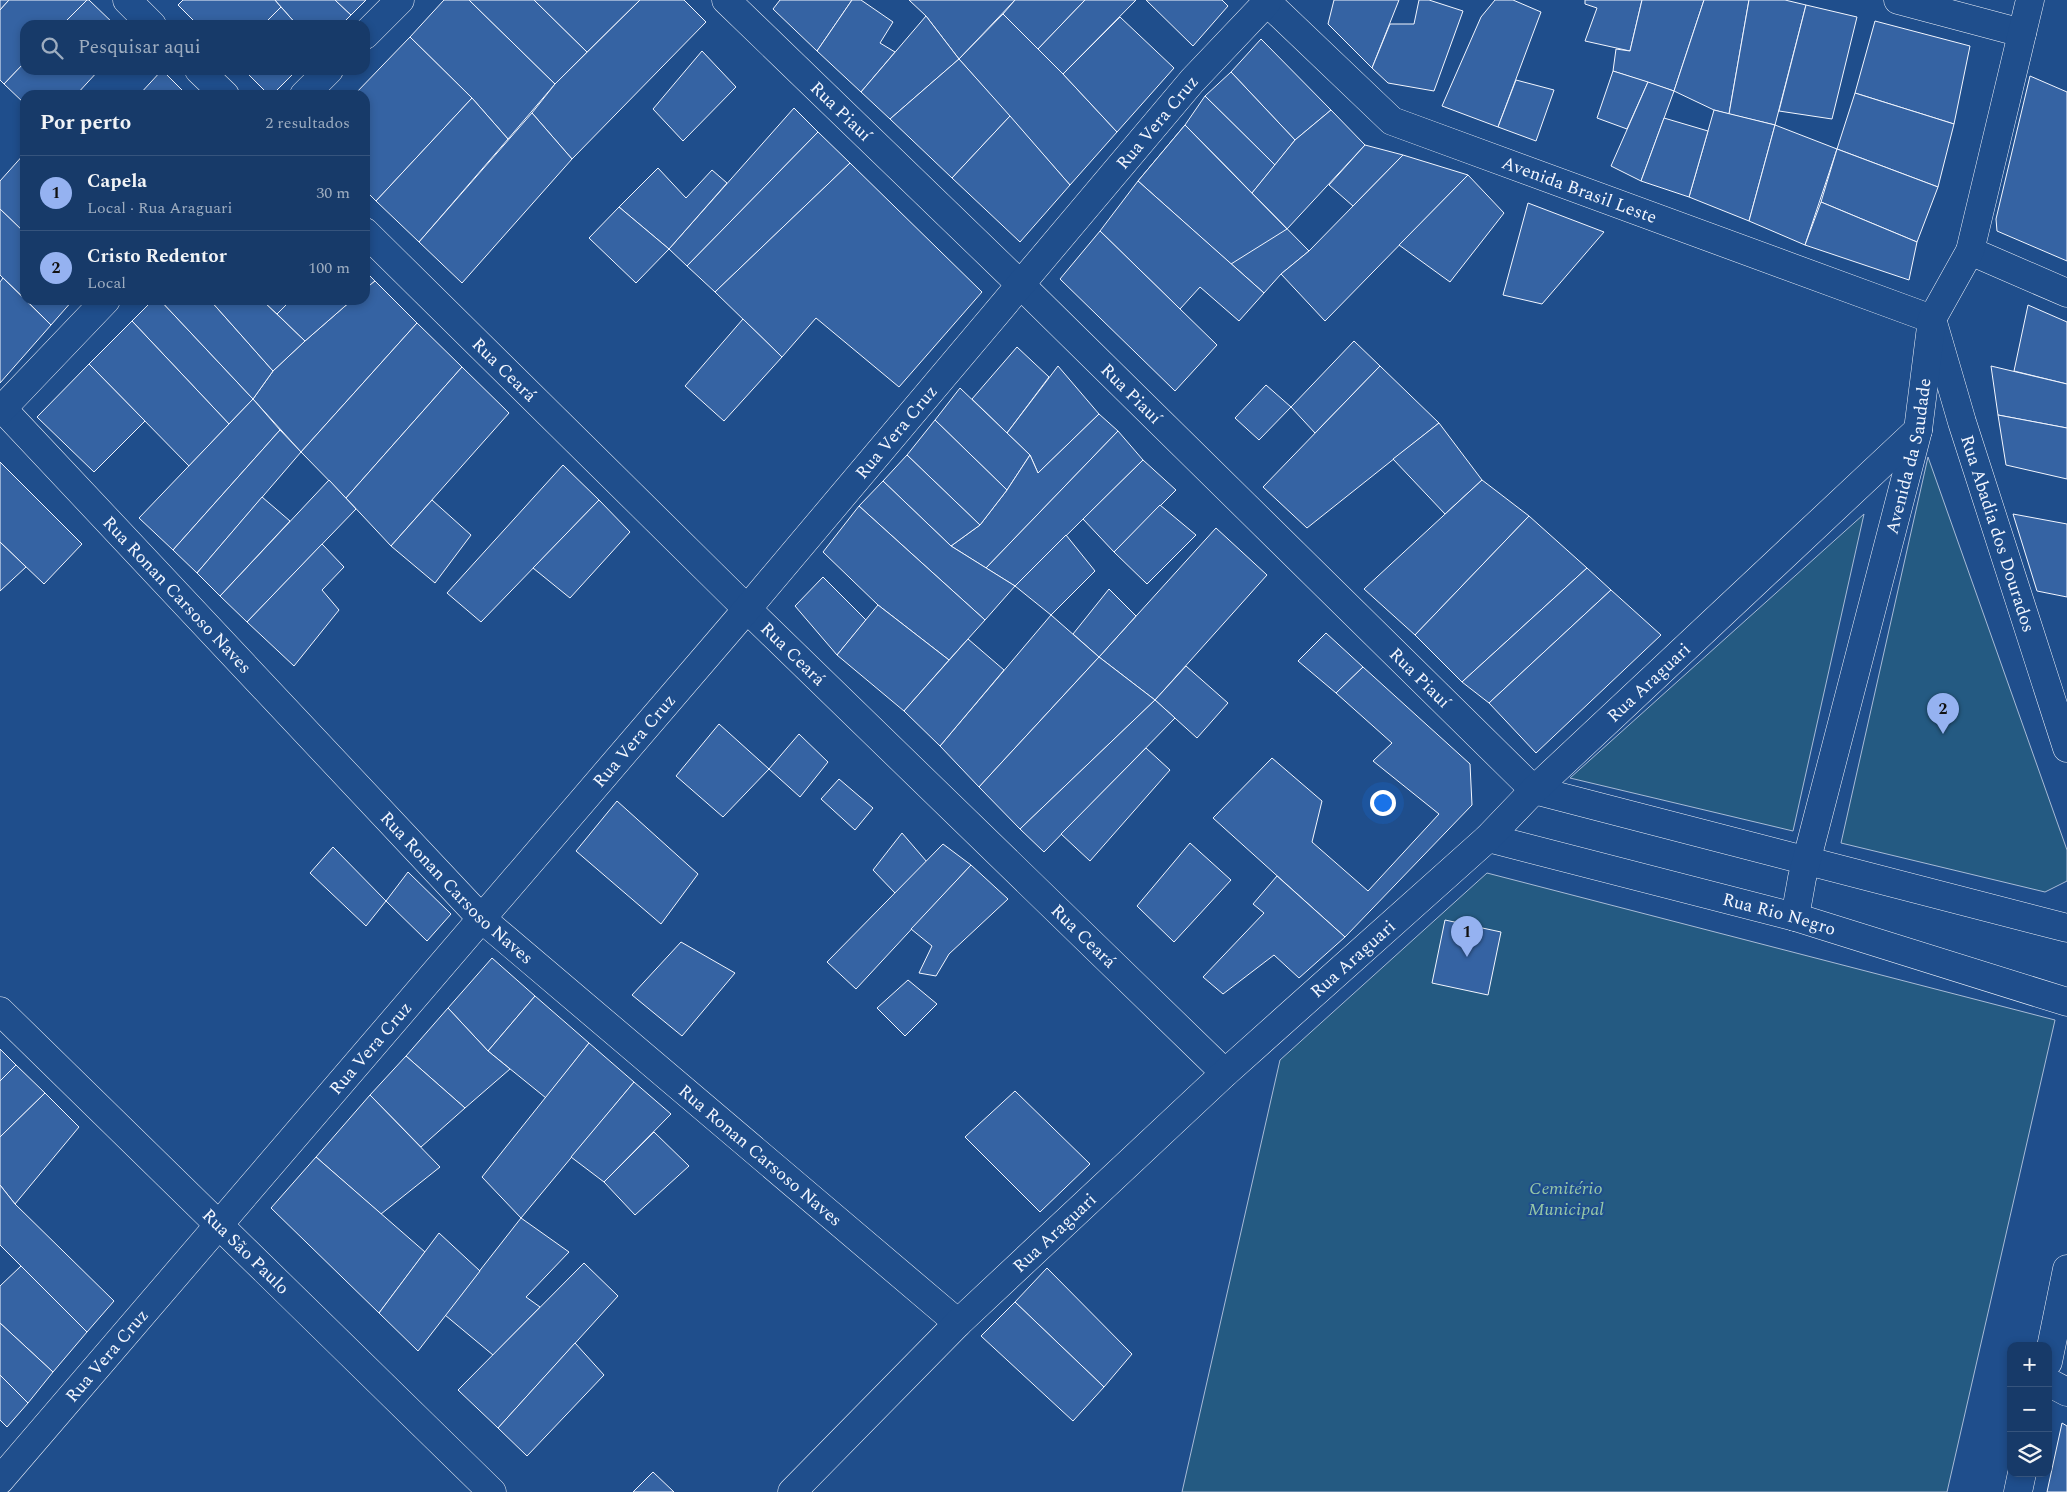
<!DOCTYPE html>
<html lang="pt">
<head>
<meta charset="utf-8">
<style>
  :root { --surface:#173a69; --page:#244571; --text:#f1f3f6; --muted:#9eadc0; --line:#36547d; --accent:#95b2f1 }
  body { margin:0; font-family:Spectral,serif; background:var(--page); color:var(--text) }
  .controls { position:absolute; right:15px; bottom:15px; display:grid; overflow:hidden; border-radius:10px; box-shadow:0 2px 8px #0003 }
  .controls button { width:45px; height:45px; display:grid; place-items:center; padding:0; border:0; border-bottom:1px solid var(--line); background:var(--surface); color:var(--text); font:25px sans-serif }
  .you { position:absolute; left:1382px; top:802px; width:18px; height:18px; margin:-12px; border:4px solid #fff; border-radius:50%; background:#1a73e8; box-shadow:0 0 0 8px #1a73e833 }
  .badge { display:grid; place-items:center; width:32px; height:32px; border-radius:50%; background:var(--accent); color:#111; font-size:16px; font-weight:700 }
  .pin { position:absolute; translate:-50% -41px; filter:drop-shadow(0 1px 2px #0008) }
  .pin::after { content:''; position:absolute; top:26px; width:18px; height:15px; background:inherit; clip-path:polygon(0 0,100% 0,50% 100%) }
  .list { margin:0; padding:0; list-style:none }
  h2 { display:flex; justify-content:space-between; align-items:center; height:65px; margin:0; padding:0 20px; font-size:21px }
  h2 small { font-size:16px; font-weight:400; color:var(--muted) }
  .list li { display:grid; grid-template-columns:32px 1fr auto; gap:15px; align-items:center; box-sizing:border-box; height:75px; padding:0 20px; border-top:1px solid var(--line) }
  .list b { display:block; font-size:19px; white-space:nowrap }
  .list p { margin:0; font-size:16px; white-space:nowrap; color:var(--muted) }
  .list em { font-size:16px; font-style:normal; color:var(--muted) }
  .icon { flex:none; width:28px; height:28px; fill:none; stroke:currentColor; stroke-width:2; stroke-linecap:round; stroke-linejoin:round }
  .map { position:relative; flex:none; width:2067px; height:1492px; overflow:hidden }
  .search { position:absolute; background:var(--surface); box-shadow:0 2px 8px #0003; left:20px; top:20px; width:350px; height:55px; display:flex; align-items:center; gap:12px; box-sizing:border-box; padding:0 18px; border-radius:15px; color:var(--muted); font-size:19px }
  .panel { position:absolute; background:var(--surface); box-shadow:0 2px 8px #0003; left:20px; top:90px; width:350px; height:215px; border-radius:15px }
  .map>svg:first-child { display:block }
</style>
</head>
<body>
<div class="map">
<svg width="2067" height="1492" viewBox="0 0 2067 1492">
  <rect width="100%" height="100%" fill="#1f4e8c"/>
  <g fill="#245a82" stroke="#a8bbd7">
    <path d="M 1928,457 L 2067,850 L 2067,881 L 2045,892 L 1841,843 Z"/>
    <path d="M 1864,514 L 1793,831 L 1570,778 Z"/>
    <path d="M 1487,873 L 2055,1020 L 1947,1492 L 1182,1492 L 1280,1060 Z"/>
  </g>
  <g fill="#3563a3" stroke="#f2f6ff">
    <path d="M 0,0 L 9,0 L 0,10 Z"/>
    <path d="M 9,0 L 87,0 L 62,25 L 25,25 L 25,62 L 4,84 L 0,80 L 0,10 Z"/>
    <path d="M 87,0 L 89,0 L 115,25 L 62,25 Z"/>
    <path d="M 183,0 L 275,0 L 281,7 L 263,25 L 198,25 L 178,5 Z"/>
    <path d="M 275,0 L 335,0 L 351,15 L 341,25 L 297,25 Z"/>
    <path d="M 335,0 L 366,0 L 351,15 Z"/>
    <path d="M 444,0 L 469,0 L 555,84 L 508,139 L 472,98 L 410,37 Z"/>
    <path d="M 469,0 L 534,0 L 587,52 L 555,84 Z"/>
    <path d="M 534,0 L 640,0 L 587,52 Z"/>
    <path d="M 640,0 L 684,0 L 706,22 L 572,159 L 532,113 L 555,84 Z"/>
    <path d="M 780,0 L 852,0 L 817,51 L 773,9 Z"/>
    <path d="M 852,0 L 861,0 L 893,22 L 880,43 L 895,52 L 861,92 L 817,51 Z"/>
    <path d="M 909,0 L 1015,0 L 959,59 L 926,16 Z"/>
    <path d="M 1015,0 L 1085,0 L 1038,49 L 1003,14 Z"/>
    <path d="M 1085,0 L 1136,0 L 1063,74 L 1038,49 Z"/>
    <path d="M 1146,0 L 1222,0 L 1228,6 L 1193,46 Z"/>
    <path d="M 1334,0 L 1399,0 L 1372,68 L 1328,24 Z"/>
    <path d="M 1419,0 L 1429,0 L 1463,11 L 1434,91 L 1388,83 L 1372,68 L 1390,24 L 1414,24 Z"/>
    <path d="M 1495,0 L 1513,0 L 1541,12 L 1498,127 L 1442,106 L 1481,17 Z"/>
    <path d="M 1585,0 L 1642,0 L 1630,51 L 1585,41 L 1597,8 L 1585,4 Z"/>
    <path d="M 1642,0 L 1704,0 L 1674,91 L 1613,71 L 1616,49 L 1630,51 Z"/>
    <path d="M 1704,0 L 1749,0 L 1729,114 L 1714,110 L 1674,91 Z"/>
    <path d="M 1749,0 L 1785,0 L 1806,5 L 1775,125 L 1729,114 Z"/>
    <path d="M 1806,5 L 1857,17 L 1832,119 L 1779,111 Z"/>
    <path d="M 281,7 L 297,25 L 263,25 Z"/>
    <path d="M 1003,14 L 1063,74 L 1117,132 L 1070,185 L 959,59 Z"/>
    <path d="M 926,16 L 959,59 L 890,119 L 861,92 Z"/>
    <path d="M 1120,17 L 1174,68 L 1117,132 L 1063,74 Z"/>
    <path d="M 1875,21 L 1970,46 L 1954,124 L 1855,93 Z"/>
    <path d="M 410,37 L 472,98 L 376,201 L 365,190 L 365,95 L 354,95 Z"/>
    <path d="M 1261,39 L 1331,110 L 1295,140 L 1231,72 Z"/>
    <path d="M 702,51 L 736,87 L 683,141 L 653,109 Z"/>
    <path d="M 959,59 L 1010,116 L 952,178 L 890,119 Z"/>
    <path d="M 25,62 L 25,70 L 99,70 L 76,95 L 25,95 L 25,104 L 4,84 Z"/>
    <path d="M 162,70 L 187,95 L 139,95 Z"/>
    <path d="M 244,70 L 297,70 L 272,95 L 269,95 Z"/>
    <path d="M 1613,71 L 1648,82 L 1627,129 L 1597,118 Z"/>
    <path d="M 1231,72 L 1295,140 L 1275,165 L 1205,96 Z"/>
    <path d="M 2030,76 L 2067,92 L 2067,261 L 1997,231 L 1996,219 Z"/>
    <path d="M 1516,80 L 1554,90 L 1536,141 L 1498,127 Z"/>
    <path d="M 1648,82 L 1674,91 L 1641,181 L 1611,166 Z"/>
    <path d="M 1855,93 L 1954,124 L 1938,187 L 1837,149 Z"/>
    <path d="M 1205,96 L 1275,165 L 1252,193 L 1185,125 Z"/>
    <path d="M 472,98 L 508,139 L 419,242 L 376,201 Z"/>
    <path d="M 794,108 L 818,132 L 687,266 L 669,249 Z"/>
    <path d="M 1331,110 L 1365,145 L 1287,229 L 1252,193 L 1295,140 Z"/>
    <path d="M 1714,110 L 1775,125 L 1749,221 L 1689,197 Z"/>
    <path d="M 532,113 L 572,159 L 462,283 L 419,242 Z"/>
    <path d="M 1010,116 L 1070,185 L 1020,242 L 952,178 Z"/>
    <path d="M 1664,118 L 1708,131 L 1689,197 L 1641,181 Z"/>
    <path d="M 1185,125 L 1309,251 L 1281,274 L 1264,293 L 1138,181 Z"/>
    <path d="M 1185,125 L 1287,229 L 1231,264 L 1138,181 Z"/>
    <path d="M 1775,125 L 1837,149 L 1805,245 L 1749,221 Z"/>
    <path d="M 818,132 L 850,163 L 715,292 L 687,266 Z"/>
    <path d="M 1365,145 L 1403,155 L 1353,206 L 1329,185 Z"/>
    <path d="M 1837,149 L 1938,187 L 1917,242 L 1821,202 Z"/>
    <path d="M 25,153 L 25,233 L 0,209 L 0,181 Z"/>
    <path d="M 1403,155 L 1468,175 L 1325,321 L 1281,274 L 1309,251 Z"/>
    <path d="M 850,163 L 982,292 L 899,387 L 816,318 L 782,357 L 715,292 Z"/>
    <path d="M 658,168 L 686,198 L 712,170 L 727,183 L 669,249 L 619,207 Z"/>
    <path d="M 1468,175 L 1504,213 L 1450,282 L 1399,245 Z"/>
    <path d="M 1138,181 L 1264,293 L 1239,321 L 1200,287 L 1180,309 L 1100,231 Z"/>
    <path d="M 1821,202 L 1917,242 L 1909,280 L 1805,245 Z"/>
    <path d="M 1528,203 L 1604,232 L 1542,304 L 1503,295 Z"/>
    <path d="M 619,207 L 669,249 L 636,283 L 589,238 Z"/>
    <path d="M 0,209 L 25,233 L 25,299 L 0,275 Z"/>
    <path d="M 1100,231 L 1217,345 L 1175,391 L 1060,279 Z"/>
    <path d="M 365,271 L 375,281 L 365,289 Z"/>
    <path d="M 3,278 L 51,325 L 0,383 L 0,282 Z"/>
    <path d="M 375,281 L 417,323 L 301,452 L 253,399 L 273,371 L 305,341 L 352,300 L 365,300 L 365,289 Z"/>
    <path d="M 26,300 L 73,300 L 51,325 Z"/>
    <path d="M 153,300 L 160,300 L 253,399 L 229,424 L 132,321 Z"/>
    <path d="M 160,300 L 210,300 L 273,371 L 253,399 Z"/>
    <path d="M 210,300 L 262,300 L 305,341 L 273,371 Z"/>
    <path d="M 262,300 L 291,300 L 277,314 Z"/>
    <path d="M 291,300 L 352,300 L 305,341 L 277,314 Z"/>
    <path d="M 2028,305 L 2067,322 L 2067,384 L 2014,371 Z"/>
    <path d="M 743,319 L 782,357 L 724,421 L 685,386 Z"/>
    <path d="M 132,321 L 229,424 L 189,466 L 89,364 Z"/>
    <path d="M 417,323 L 462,367 L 346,498 L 301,452 Z"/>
    <path d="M 1354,341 L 1380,366 L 1315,433 L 1291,407 Z"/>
    <path d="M 1017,347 L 1049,377 L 1007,433 L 972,399 Z"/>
    <path d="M 89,364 L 145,421 L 94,472 L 37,417 Z"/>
    <path d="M 1058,366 L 1099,414 L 1038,473 L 1030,455 L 1007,433 Z"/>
    <path d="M 1380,366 L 1439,423 L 1307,528 L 1263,487 Z"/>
    <path d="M 1991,366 L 2067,384 L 2067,428 L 1998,415 Z"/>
    <path d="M 462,367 L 509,413 L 391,546 L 346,498 Z"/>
    <path d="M 1266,385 L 1291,407 L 1259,440 L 1235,418 Z"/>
    <path d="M 960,388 L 1030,455 L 1007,490 L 935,420 Z"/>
    <path d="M 253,399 L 280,430 L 173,550 L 139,518 Z"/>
    <path d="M 1099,414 L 1118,431 L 986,568 L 951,546 L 980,525 L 1007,490 L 1030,455 L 1038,473 Z"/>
    <path d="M 1998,415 L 2067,428 L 2067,479 L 2006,465 Z"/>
    <path d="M 935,420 L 1007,490 L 980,525 L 907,455 Z"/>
    <path d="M 1439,423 L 1482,480 L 1445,514 L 1393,459 Z"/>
    <path d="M 280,430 L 301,452 L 197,573 L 173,550 Z"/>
    <path d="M 1118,431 L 1143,460 L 1015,586 L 986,568 Z"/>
    <path d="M 907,455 L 980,525 L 951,546 L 883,481 Z"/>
    <path d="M 1143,460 L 1176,490 L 1114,552 L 1083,519 Z"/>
    <path d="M 0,462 L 82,544 L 44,584 L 0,542 Z"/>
    <path d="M 563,465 L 599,500 L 481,622 L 447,593 Z"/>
    <path d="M 329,480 L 356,509 L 247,622 L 220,596 Z"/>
    <path d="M 1482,480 L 1529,516 L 1415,635 L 1364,589 Z"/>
    <path d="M 883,481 L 951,546 L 1015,586 L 985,620 L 859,506 Z"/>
    <path d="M 262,497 L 290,521 L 220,596 L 197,573 Z"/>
    <path d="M 432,500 L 471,535 L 435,583 L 391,546 Z"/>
    <path d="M 599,500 L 630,532 L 570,598 L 533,568 Z"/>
    <path d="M 1160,505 L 1196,535 L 1147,584 L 1114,552 Z"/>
    <path d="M 859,506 L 985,620 L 949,660 L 878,605 L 823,552 Z"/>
    <path d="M 2013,514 L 2067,524 L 2067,597 L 2037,591 Z"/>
    <path d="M 1529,516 L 1587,568 L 1462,682 L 1415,635 Z"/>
    <path d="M 1216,528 L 1267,575 L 1155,700 L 1099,657 Z"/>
    <path d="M 1066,535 L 1095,571 L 1051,615 L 1015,586 Z"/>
    <path d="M 0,542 L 26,567 L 0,591 Z"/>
    <path d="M 322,544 L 344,567 L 322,590 L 339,610 L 294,666 L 247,622 Z"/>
    <path d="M 1587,568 L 1611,590 L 1489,703 L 1462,682 Z"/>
    <path d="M 823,577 L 866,620 L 837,655 L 795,606 Z"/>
    <path d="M 1109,589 L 1136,616 L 1099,657 L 1073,634 Z"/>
    <path d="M 1611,590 L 1661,635 L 1536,753 L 1489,703 Z"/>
    <path d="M 878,605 L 949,660 L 904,711 L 837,655 Z"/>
    <path d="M 1051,615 L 1099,657 L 979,787 L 940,746 Z"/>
    <path d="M 1326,633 L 1363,667 L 1336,693 L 1298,661 Z"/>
    <path d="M 968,639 L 1004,670 L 940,746 L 904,711 Z"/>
    <path d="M 1099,657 L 1155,700 L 1020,829 L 979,787 Z"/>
    <path d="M 1186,666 L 1228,703 L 1197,738 L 1155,700 Z"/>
    <path d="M 1363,667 L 1470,764 L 1472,805 L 1345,937 L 1213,818 L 1272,758 L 1322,801 L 1312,842 L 1368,891 L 1439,814 L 1373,761 L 1392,743 L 1336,693 Z"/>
    <path d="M 1155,700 L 1175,718 L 1044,852 L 1020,829 Z"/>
    <path d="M 719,724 L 769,769 L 723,817 L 676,776 Z"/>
    <path d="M 799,734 L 828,762 L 800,797 L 769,769 Z"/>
    <path d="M 1146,748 L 1170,770 L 1090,861 L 1061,834 Z"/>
    <path d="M 839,779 L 873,808 L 855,830 L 821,799 Z"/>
    <path d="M 617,801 L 698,874 L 661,924 L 576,851 Z"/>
    <path d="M 902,833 L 927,862 L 895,893 L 873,870 Z"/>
    <path d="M 1190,843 L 1231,880 L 1174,942 L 1137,906 Z"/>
    <path d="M 943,844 L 971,865 L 856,989 L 827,962 Z"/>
    <path d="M 333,847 L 386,901 L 366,926 L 310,873 Z"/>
    <path d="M 971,865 L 1008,899 L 949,954 L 936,976 L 919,973 L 932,946 L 911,929 Z"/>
    <path d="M 408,872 L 451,914 L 427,941 L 386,901 Z"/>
    <path d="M 1277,876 L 1345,937 L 1299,978 L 1274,955 L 1223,994 L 1203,977 L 1264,913 L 1253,904 Z"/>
    <path d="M 1445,920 L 1501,932 L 1488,995 L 1432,983 Z"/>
    <path d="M 681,942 L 735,973 L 682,1036 L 632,995 Z"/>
    <path d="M 492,958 L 535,996 L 488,1051 L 448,1008 Z"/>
    <path d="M 908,980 L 937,1004 L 905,1036 L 877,1008 Z"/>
    <path d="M 535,996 L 589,1043 L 546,1098 L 488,1051 Z"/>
    <path d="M 448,1008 L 488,1051 L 510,1069 L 465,1108 L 406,1056 Z"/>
    <path d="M 589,1043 L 634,1082 L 521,1218 L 482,1177 Z"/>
    <path d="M 0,1049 L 16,1065 L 0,1081 Z"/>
    <path d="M 406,1056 L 465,1108 L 421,1147 L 370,1095 Z"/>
    <path d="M 16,1065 L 45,1093 L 0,1137 L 0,1081 Z"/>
    <path d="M 634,1082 L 671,1114 L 604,1182 L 571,1157 Z"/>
    <path d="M 1015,1091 L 1090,1164 L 1040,1212 L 965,1137 Z"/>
    <path d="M 45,1093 L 79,1127 L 15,1204 L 0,1185 L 0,1137 Z"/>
    <path d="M 370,1095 L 440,1167 L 381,1214 L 316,1157 Z"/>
    <path d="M 654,1132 L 689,1166 L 635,1215 L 604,1182 Z"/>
    <path d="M 316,1157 L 425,1252 L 379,1313 L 271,1208 Z"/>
    <path d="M 0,1185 L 15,1204 L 114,1301 L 87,1332 L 0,1245 Z"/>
    <path d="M 521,1218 L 569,1252 L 526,1297 L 540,1307 L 493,1355 L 445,1315 Z"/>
    <path d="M 439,1233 L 480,1271 L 418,1351 L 379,1313 Z"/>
    <path d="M 584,1263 L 618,1296 L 498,1428 L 458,1390 Z"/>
    <path d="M 21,1266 L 87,1332 L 53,1372 L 0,1323 L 0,1286 Z"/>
    <path d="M 1047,1268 L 1132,1354 L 1104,1387 L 1015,1302 Z"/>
    <path d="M 1015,1302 L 1104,1387 L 1073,1421 L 981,1336 Z"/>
    <path d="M 0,1323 L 53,1372 L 28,1403 L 0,1375 Z"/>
    <path d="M 575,1343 L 604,1375 L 527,1456 L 498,1428 Z"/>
    <path d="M 0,1375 L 28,1403 L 7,1427 L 0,1420 Z"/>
    <path d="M 2062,1423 L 2067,1426 L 2067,1492 L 2047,1492 Z"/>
    <path d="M 653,1472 L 674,1492 L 633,1492 Z"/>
  </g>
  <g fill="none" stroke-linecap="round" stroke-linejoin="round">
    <defs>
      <g id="minor">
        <path d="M 127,0 L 152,25"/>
        <path id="s1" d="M 726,0 L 1021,285 L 1534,790 L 2067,928"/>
        <path id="s2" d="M 1265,0 L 1392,121 L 1932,319 L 1962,422 L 2067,748"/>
        <path d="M 1898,0 L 2022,33"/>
        <path d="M 365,35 L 400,0"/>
        <path d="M 199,70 L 225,95"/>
        <path d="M 304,95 L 329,70"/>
        <path id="s3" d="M 365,232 L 747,609 L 1225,1073"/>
        <path d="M 1970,251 L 2067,293"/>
        <path id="s4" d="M 0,406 L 482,919 L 958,1323"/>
        <path d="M 0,411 L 106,300"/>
        <path id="s5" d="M 1488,838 L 1795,917 L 2067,1002"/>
        <path id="s6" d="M 1795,917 L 1802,878 L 1918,430 L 1932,319 L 1970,251 L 2030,0"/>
        <path id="s7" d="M 0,1011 L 492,1492"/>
        <path d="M 2048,1362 L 2067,1269"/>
        <path d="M 2048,1382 L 2067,1392"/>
        <path id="s8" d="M 0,1480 L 747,609 L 1192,81 L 1267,2"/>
        <path id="s9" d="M 792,1492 L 958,1323 L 1225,1073 L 1488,838 L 1534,790 L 1918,430"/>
        <path d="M 2018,1492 L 2022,1473"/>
      </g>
    </defs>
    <use href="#minor" stroke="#f2f6ff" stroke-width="29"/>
    <use href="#minor" stroke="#1f4e8c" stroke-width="28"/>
  </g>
  <g text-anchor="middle" stroke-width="4" stroke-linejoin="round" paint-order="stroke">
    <g font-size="18" fill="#f2f6ff" stroke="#1f4e8c">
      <text dy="6" stroke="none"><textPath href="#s1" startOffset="160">Rua Piauí</textPath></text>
      <text dy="6" stroke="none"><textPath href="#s8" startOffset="1784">Rua Vera Cruz</textPath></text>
      <text dy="6" stroke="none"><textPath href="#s2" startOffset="375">Avenida Brasil Leste</textPath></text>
      <text dy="6" stroke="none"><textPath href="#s3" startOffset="196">Rua Ceará</textPath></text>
      <text dy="6" stroke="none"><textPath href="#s1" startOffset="565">Rua Piauí</textPath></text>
      <text dy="6" stroke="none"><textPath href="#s8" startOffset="1379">Rua Vera Cruz</textPath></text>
      <text dy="6" stroke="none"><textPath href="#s6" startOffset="475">Avenida da Saudade</textPath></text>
      <text dy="6" stroke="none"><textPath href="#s2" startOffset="975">Rua Abadia dos Dourados</textPath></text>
      <text dy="6" stroke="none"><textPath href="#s4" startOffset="259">Rua Ronan Carsoso Naves</textPath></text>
      <text dy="6" stroke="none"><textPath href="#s3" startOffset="601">Rua Ceará</textPath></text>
      <text dy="6" stroke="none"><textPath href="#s1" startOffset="970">Rua Piauí</textPath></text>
      <text dy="6" stroke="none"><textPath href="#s9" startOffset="1179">Rua Araguari</textPath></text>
      <text dy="6" stroke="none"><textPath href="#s8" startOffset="974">Rua Vera Cruz</textPath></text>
      <text dy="6" stroke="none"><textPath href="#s4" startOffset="664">Rua Ronan Carsoso Naves</textPath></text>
      <text dy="6" stroke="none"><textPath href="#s5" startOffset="301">Rua Rio Negro</textPath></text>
      <text dy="6" stroke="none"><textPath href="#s3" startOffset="1006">Rua Ceará</textPath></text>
      <text dy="6" stroke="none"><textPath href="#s9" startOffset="774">Rua Araguari</textPath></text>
      <text dy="6" stroke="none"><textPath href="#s8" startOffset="569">Rua Vera Cruz</textPath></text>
      <text dy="6" stroke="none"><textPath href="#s4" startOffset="1069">Rua Ronan Carsoso Naves</textPath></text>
      <text dy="6" stroke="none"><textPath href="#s9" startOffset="369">Rua Araguari</textPath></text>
      <text dy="6" stroke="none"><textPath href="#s7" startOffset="344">Rua São Paulo</textPath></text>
      <text dy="6" stroke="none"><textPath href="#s8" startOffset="164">Rua Vera Cruz</textPath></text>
    </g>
    <g font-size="18" font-style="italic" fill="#97c8a6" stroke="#1f4e8c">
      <text x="1566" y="1194">Cemitério<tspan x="1566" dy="21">Municipal</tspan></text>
    </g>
  </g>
</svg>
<div class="controls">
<button>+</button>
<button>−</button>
<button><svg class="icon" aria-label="layers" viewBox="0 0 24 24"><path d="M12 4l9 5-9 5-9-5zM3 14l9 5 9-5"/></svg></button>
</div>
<div class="you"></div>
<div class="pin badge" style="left:1467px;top:957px">1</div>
<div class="pin badge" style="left:1943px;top:734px">2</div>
<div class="search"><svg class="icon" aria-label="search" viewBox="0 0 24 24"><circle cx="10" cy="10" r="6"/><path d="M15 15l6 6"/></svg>Pesquisar aqui</div>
<section class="panel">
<h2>Por perto<small>2 resultados</small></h2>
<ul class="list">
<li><span class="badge">1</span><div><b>Capela</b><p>Local · Rua Araguari</p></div><em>30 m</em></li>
<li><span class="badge">2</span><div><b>Cristo Redentor</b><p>Local</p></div><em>100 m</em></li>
</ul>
</section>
</div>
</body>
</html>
